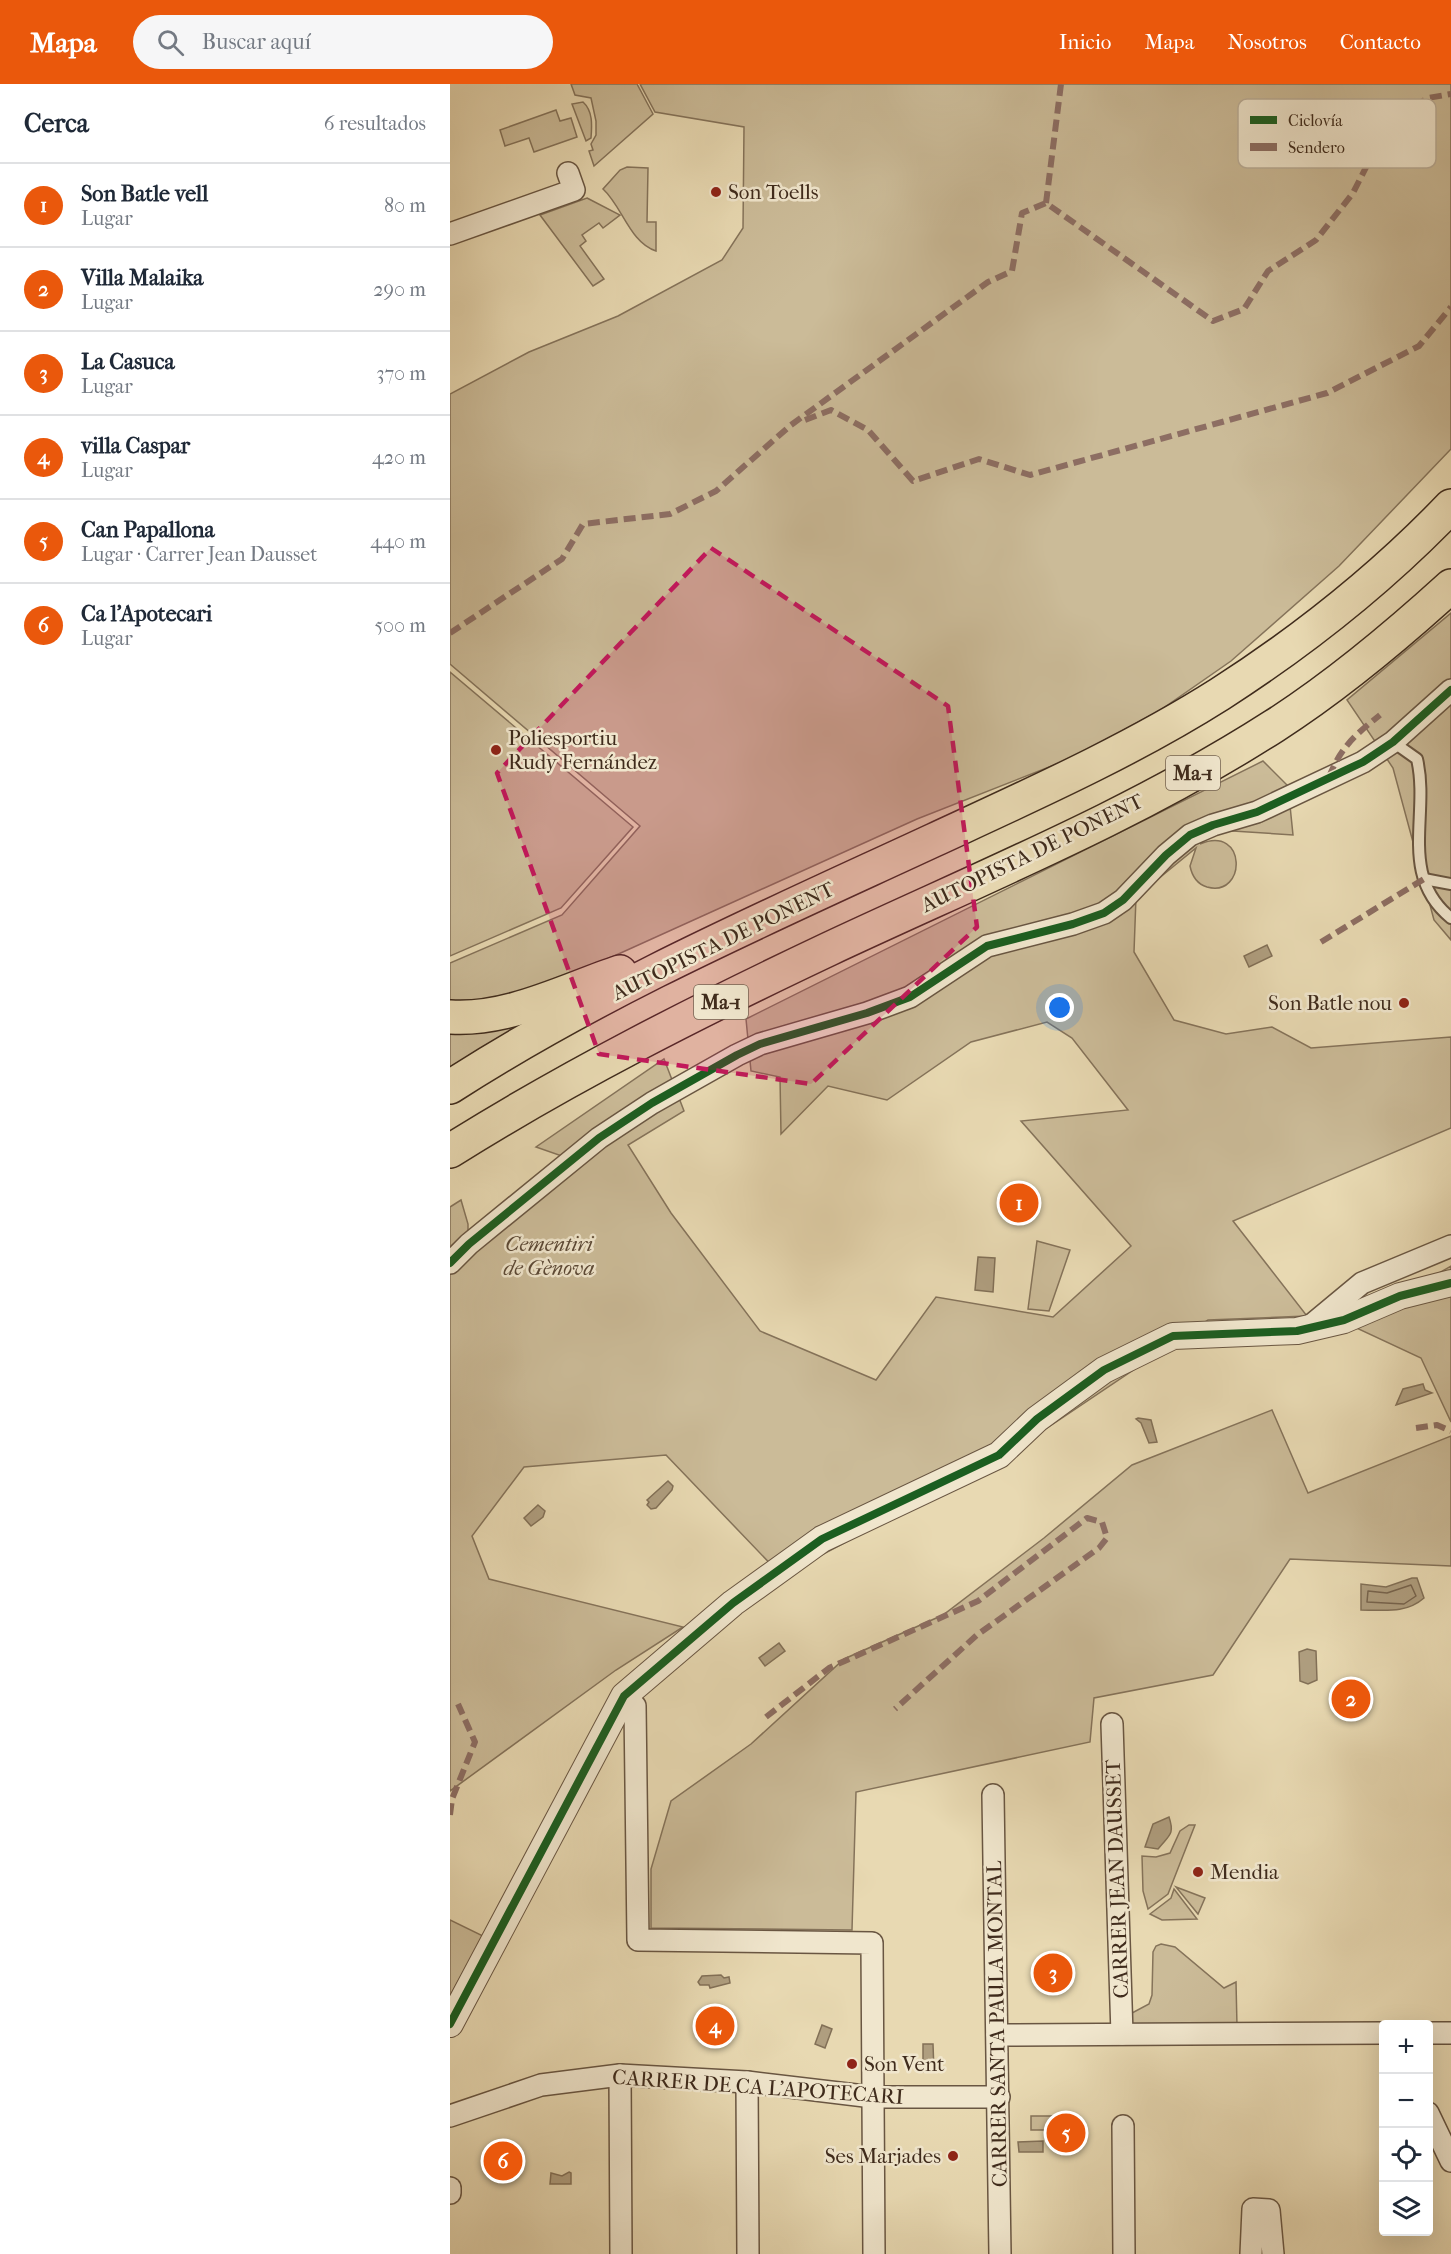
<!DOCTYPE html>
<html lang="es">
<head>
<meta charset="utf-8">
<style>
  :root { --surface:#fff; --page:#f6f6f7; --text:#1f2937; --muted:#747a83; --line:#e0e1e3; --accent:#ea580c }
  body { margin:0; font-family:"IM FELL French Canon",serif; background:var(--page); color:var(--text) }
  .controls { position:absolute; right:18px; bottom:18px; display:grid; overflow:hidden; border-radius:6px; box-shadow:0 6px 24px #0002 }
  .controls button { width:54px; height:54px; display:grid; place-items:center; padding:0; border:0; border-bottom:2px solid var(--line); background:var(--surface); color:var(--text); font:30px sans-serif }
  .you { position:absolute; left:610px; top:924px; width:21px; height:21px; margin:-15px; border:4px solid #fff; border-radius:50%; background:#1a73e8; box-shadow:0 0 0 9px #1a73e833 }
  .badge { display:grid; place-items:center; width:39px; height:39px; border-radius:50%; background:var(--accent); color:#fff; font-size:20px; font-weight:700 }
  .pin { position:absolute; translate:-50% -50%; border:3px solid #fff; box-shadow:0 2px 6px #0006 }
  .list { margin:0; padding:0; list-style:none }
  h2 { display:flex; justify-content:space-between; align-items:center; height:78px; margin:0; padding:0 24px; font-size:26px }
  h2 small { font-size:20px; font-weight:400; color:var(--muted) }
  .list li { display:grid; grid-template-columns:39px 1fr auto; gap:18px; align-items:center; box-sizing:border-box; height:84px; padding:0 24px; border-top:2px solid var(--line) }
  .list b { display:block; font-size:22px; white-space:nowrap }
  .list p { margin:0; font-size:20px; white-space:nowrap; color:var(--muted) }
  .list em { font-size:20px; font-style:normal; color:var(--muted) }
  .icon { flex:none; width:33px; height:33px; fill:none; stroke:currentColor; stroke-width:2; stroke-linecap:round; stroke-linejoin:round }
  .map { position:relative; flex:none; width:1001px; height:2170px; overflow:hidden }
  header { display:flex; align-items:center; gap:36px; box-sizing:border-box; height:84px; padding:0 30px; background:var(--accent); color:#fff }
  header strong { font-size:28px }
  nav { display:flex; gap:33px; margin-inline-start:auto; font-size:21px }
  .search { width:420px; height:54px; background:var(--page); display:flex; align-items:center; gap:15px; box-sizing:border-box; padding:0 21px; border-radius:33px; color:var(--muted); font-size:22px }
  main { display:flex }
  aside { flex:1; background:var(--surface) }
  .map>svg:first-child { display:block }
</style>
</head>
<body>
<header>
<strong>Mapa</strong>
<div class="search"><svg class="icon" aria-label="search" viewBox="0 0 24 24"><circle cx="10" cy="10" r="6"/><path d="M15 15l6 6"/></svg>Buscar aquí</div>
<nav><a>Inicio</a><a>Mapa</a><a>Nosotros</a><a>Contacto</a></nav>
</header>
<main>
<aside>
<h2>Cerca<small>6 resultados</small></h2>
<ul class="list">
<li><span class="badge">1</span><div><b>Son Batle vell</b><p>Lugar</p></div><em>80 m</em></li>
<li><span class="badge">2</span><div><b>Villa Malaika</b><p>Lugar</p></div><em>290 m</em></li>
<li><span class="badge">3</span><div><b>La Casuca</b><p>Lugar</p></div><em>370 m</em></li>
<li><span class="badge">4</span><div><b>villa Caspar</b><p>Lugar</p></div><em>420 m</em></li>
<li><span class="badge">5</span><div><b>Can Papallona</b><p>Lugar · Carrer Jean Dausset</p></div><em>440 m</em></li>
<li><span class="badge">6</span><div><b>Ca l'Apotecari</b><p>Lugar</p></div><em>500 m</em></li>
</ul>
</aside>
<div class="map">
<svg width="1001" height="2170" viewBox="0 0 1001 2170">
  <rect width="100%" height="100%" fill="#e8d9b2"/>
  <filter id="stains"><feTurbulence type="fractalNoise" baseFrequency=".00333" numOctaves="4"/><feColorMatrix values="0 0 0 0 .2 0 0 0 0 .09 0 0 0 0 .02 0 0 0 .5 -.17"/></filter>
  <radialGradient id="worn" r=".72"><stop offset=".6" stop-color="#630" stop-opacity="0"/><stop offset="1" stop-color="#630" stop-opacity=".3"/></radialGradient>
  <g fill="#cbbb98" stroke="#85735a" stroke-width="1.5">
    <path d="M 121,0 L 187,0 L 203,30 L 144,82 L 139,67 L 143,66 L 141,60 L 146,51 L 146,37 L 141,14 L 125,11 Z"/>
    <path d="M 190,0 L 1001,0 L 1001,365 L 889,482 L 781,577 L 709,627 L 622,674 L 467,735 L 153,877 L 61,912 L 0,920 L 0,879 L 112,831 L 190,742 L 0,580 L 0,310 L 79,268 L 168,232 L 272,176 L 293,144 L 294,43 L 205,28 Z"/>
    <path d="M 133,18 C 143,27 142,41 141,54 L 136,57 L 122,20 Z"/>
    <path d="M 106,26 L 110,37 L 121,34 L 127,53 L 84,68 L 79,54 L 55,62 L 50,46 Z"/>
    <path d="M 177,83 L 198,84 L 197,138 L 206,138 L 206,167 C 180,159 172,122 153,105 L 170,86 Z"/>
    <path d="M 137,114 L 170,131 L 153,144 L 149,139 L 132,151 L 136,157 L 130,162 L 154,195 L 143,202 L 90,131 Z"/>
    <path d="M 1001,529 L 1001,856 L 984,836 L 943,684 L 897,616 Z"/>
    <path d="M 0,588 L 183,743 L 111,824 L 0,872 Z"/>
    <path d="M 813,677 L 838,702 L 843,751 L 767,746 L 750,760 C 797,740 797,814 757,803 C 747,800 742,792 740,782 L 746,764 L 686,813 L 684,868 L 724,936 L 776,950 L 822,943 L 861,964 L 1001,953 L 1001,1044 L 783,1137 L 857,1232 L 758,1236 L 545,1379 L 332,1492 L 216,1371 L 74,1383 L 22,1452 L 39,1495 L 233,1543 L 166,1586 L 0,1707 L 0,1123 L 11,1116 L 18,1140 L 18,1168 L 112,1072 L 86,1063 L 214,975 L 234,1027 L 178,1061 L 221,1129 L 310,1247 L 426,1296 L 486,1213 L 603,1233 L 681,1162 L 571,1037 L 678,1026 L 622,954 L 597,938 L 521,958 L 437,1016 L 378,1002 L 331,1050 L 330,993 L 301,987 L 296,935 Z"/>
    <path d="M 75,939 L 0,983 L 0,943 Z"/>
    <path d="M 587,1157 L 620,1166 L 599,1227 L 578,1225 Z"/>
    <path d="M 1001,1182 L 1001,1338 L 971,1274 L 900,1241 Z"/>
    <path d="M 822,1326 L 858,1409 L 1001,1352 L 1001,1482 L 840,1475 L 763,1591 L 644,1614 L 640,1658 L 406,1708 L 402,1846 L 201,1844 L 201,1785 L 221,1717 L 301,1660 L 394,1575 L 493,1531 L 594,1454 L 682,1381 Z"/>
    <path d="M 739,1741 L 745,1741 L 718,1810 L 698,1825 L 693,1807 L 692,1772 L 706,1773 L 720,1769 L 730,1747 Z"/>
    <path d="M 726,1803 L 755,1814 L 748,1830 Z"/>
    <path d="M 724,1805 L 747,1835 L 712,1836 L 700,1830 L 721,1814 Z"/>
    <path d="M 0,1836 L 33,1852 L 0,1912 Z"/>
    <path d="M 711,1860 L 725,1863 L 774,1904 L 786,1898 L 787,1942 L 682,1942 L 682,1929 L 699,1920 L 702,1911 L 703,1868 L 706,1862 Z"/>
    <path d="M 581,2032 L 602,2032 L 602,2051 L 595,2051 L 595,2046 L 581,2046 Z"/>
  </g>
  <g fill="#af9e7f" stroke="#827057" stroke-width="1.5">
    <path d="M 817,861 L 822,872 L 799,883 L 794,872 Z"/>
    <path d="M 528,1173 L 545,1174 L 543,1208 L 525,1206 Z"/>
    <path d="M 973,1300 L 975,1306 L 982,1309 L 946,1321 L 953,1305 Z"/>
    <path d="M 688,1334 L 701,1336 L 707,1358 L 699,1359 L 691,1339 L 686,1335 Z"/>
    <path d="M 218,1397 L 223,1402 L 222,1406 L 206,1424 L 201,1425 L 197,1421 L 199,1418 L 197,1416 Z"/>
    <path d="M 88,1421 L 95,1427 L 93,1433 L 81,1442 L 74,1434 Z"/>
    <path d="M 962,1494 L 967,1494 L 974,1514 C 956,1530 934,1526 911,1526 L 911,1500 L 936,1503 Z"/>
    <path d="M 329,1559 L 335,1567 L 315,1582 L 309,1574 Z"/>
    <path d="M 857,1565 L 866,1567 L 867,1596 L 858,1600 L 850,1597 L 849,1568 Z"/>
    <path d="M 719,1733 C 725,1751 719,1751 708,1765 L 695,1763 L 703,1740 Z"/>
    <path d="M 271,1891 L 274,1894 L 279,1893 L 280,1899 L 260,1904 L 259,1901 L 250,1901 L 248,1898 L 252,1892 Z"/>
    <path d="M 372,1941 L 382,1945 L 375,1964 L 365,1960 Z"/>
    <path d="M 473,1960 L 483,1960 L 484,1988 L 473,1988 Z"/>
    <path d="M 593,2057 L 593,2068 L 569,2068 L 568,2058 Z"/>
    <path d="M 119,2088 L 121,2089 L 121,2100 L 100,2100 L 101,2089 L 112,2092 Z"/>
  </g>
  <g fill="none" stroke-linecap="round" stroke-linejoin="round">
    <path stroke="#77644e" stroke-width="1.5" d="M 961,1501 L 966,1512 L 954,1520 L 917,1518 L 918,1507 L 937,1509 Z"/>
    <defs>
      <g id="service">
        <path d="M 943,658 L 967,675 C 980,731 948,791 1001,834"/>
        <path d="M 974,795 L 1001,800"/>
      </g>
      <g id="minor">
        <path d="M 0,150 L 124,106 L 118,89"/>
        <path d="M 0,1179 L 19,1160 L 149,1054 L 202,1019 L 287,971 L 310,960 L 417,929 L 460,913 L 537,862 L 623,840 L 654,829 L 673,816 L 716,771 L 740,751 L 763,741 L 807,728 L 913,678 L 943,658 L 1001,606"/>
        <path d="M 859,1243 L 912,1199 L 1001,1162"/>
        <path d="M 174,1612 L 185,1622 L 188,1856 L 422,1859 L 424,2170"/>
        <path d="M 662,1640 L 672,1950"/>
        <path d="M 543,1711 L 550,2170"/>
        <path d="M 978,1949 L 1001,1949"/>
        <path d="M 547,1951 L 934,1949"/>
        <path d="M 170,1991 L 171,2170"/>
        <path d="M 297,1998 L 298,2170"/>
        <path d="M 978,2029 L 1001,2077"/>
        <path d="M 0,2032 L 91,2001 L 170,1991 L 297,1998 L 423,2013 L 549,2013"/>
        <path d="M 673,2042 L 674,2170"/>
        <path d="M 0,2104 L 0,2109"/>
        <path d="M 801,2170 L 803,2125 L 819,2126 L 823,2170"/>
      </g>
      <path id="tertiary" d="M 0,1940 L 174,1612 L 283,1519 L 372,1455 L 549,1371 L 587,1335 L 654,1286 L 723,1252 L 847,1247 L 894,1236 L 950,1212 L 1001,1199"/>
      <g id="motorway">
        <path d="M 0,933 C 58,937 116,906 170,888"/>
        <path d="M 0,1003 C 152,905 320,832 484,756 C 581,711 680,667 770,610 C 854,556 932,494 1001,422"/>
        <path d="M 0,1067 C 121,991 250,926 379,865 C 528,795 684,732 824,642 C 888,601 945,553 1001,502"/>
      </g>
    </defs>
    <use href="#service" stroke="#695642" stroke-width="14"/>
    <use href="#minor" stroke="#695642" stroke-width="24"/>
    <use href="#tertiary" stroke="#695642" stroke-width="28"/>
    <use href="#motorway" stroke="#3f2b1c" stroke-width="36"/>
    <use href="#service" stroke="#f0e6cd" stroke-width="10"/>
    <use href="#minor" stroke="#f0e6cd" stroke-width="21"/>
    <use href="#tertiary" stroke="#f0e6cd" stroke-width="26"/>
    <use href="#motorway" stroke="#e8d9b2" stroke-width="33"/>
    <g stroke="#8d6e63" stroke-width="6" stroke-dasharray="12 6" stroke-linecap="butt">
      <path d="M 596,119 L 611,0"/>
      <path d="M 355,336 L 381,326 L 418,346 L 463,397 L 529,375 L 580,391 L 877,309 L 969,262 L 1001,223"/>
      <path d="M 0,549 L 112,475 L 133,440 L 220,430 L 266,407 L 341,341 L 538,198 L 562,187 L 572,129 L 596,119 L 763,237 L 794,225 L 818,187 L 866,156 L 903,109 L 940,36 L 978,14 L 1001,10"/>
      <path d="M 879,693 C 891,663 905,651 930,631"/>
      <path d="M 871,858 L 974,795"/>
      <path d="M 966,1344 L 987,1341 L 1001,1347"/>
      <path d="M 316,1633 L 379,1584 L 528,1517 L 637,1434 L 652,1438 L 657,1454 L 649,1464 L 527,1551 L 445,1625"/>
      <path d="M 0,1731 L 2,1715 L 25,1658 L 8,1620"/>
    </g>
    <defs>
      <g id="cycleway">
        <path d="M 0,1179 L 19,1160 L 149,1054 L 202,1019 L 287,971 L 310,960 L 417,929 L 460,913 L 537,862 L 623,840 L 654,829 L 673,816 L 716,771 L 740,751 L 763,741 L 807,728 L 913,678 L 943,658 L 1001,606"/>
        <path d="M 0,1940 L 174,1612 L 283,1519 L 372,1455 L 549,1371 L 587,1335 L 654,1286 L 723,1252 L 847,1247 L 894,1236 L 950,1212 L 1001,1199"/>
      </g>
    </defs>
    <use href="#cycleway" stroke="#f0e6cd" stroke-width="11"/>
    <use href="#cycleway" stroke="#1b5e20" stroke-width="8"/>
  </g>
  <path fill="#c2185b" fill-opacity="0.2" stroke="#c2185b" stroke-width="4.5" stroke-dasharray="12 8" stroke-linejoin="round" d="M 261,464 L 498,622 L 527,843 L 361,1000 L 149,970 L 47,689 Z"/>
  <g fill="#8f2418" stroke="#f0e6cd" stroke-width="2">
    <circle cx="266" cy="108" r="6"/>
    <circle cx="46" cy="666" r="6"/>
    <circle cx="954" cy="919" r="6"/>
    <circle cx="748" cy="1788" r="6"/>
    <circle cx="402" cy="1980" r="6"/>
    <circle cx="503" cy="2072" r="6"/>
  </g>
  <g text-anchor="middle" stroke-width="5" stroke-linejoin="round" paint-order="stroke">
    <g fill="#f0e6cd" stroke="#746351" stroke-width="1.5">
      <rect x="716" y="672" width="54" height="34" rx="4.5"/>
      <rect x="244" y="901" width="54" height="34" rx="4.5"/>
    </g>
    <g font-size="20" font-weight="bold" fill="#3f2b1c">
      <text x="743" y="696">Ma-1</text>
      <text x="271" y="925">Ma-1</text>
    </g>
    <g font-size="21" fill="#3f2b1c" stroke="#f0e6cd" text-anchor="start">
      <text x="278" y="115">Son Toells</text>
      <text x="58" y="661">Poliesportiu<tspan x="58" dy="24">Rudy Fernández</tspan></text>
      <text x="942" y="926" text-anchor="end">Son Batle nou</text>
      <text x="760" y="1795">Mendia</text>
      <text x="414" y="1987">Son Vent</text>
      <text x="491" y="2079" text-anchor="end">Ses Marjades</text>
    </g>
    <g font-size="21" fill="#3f2b1c" stroke="#f0e6cd">
      <text transform="translate(582 769) rotate(-26)" y="7">AUTOPISTA DE PONENT</text>
      <text transform="translate(273 857) rotate(-26)" y="7">AUTOPISTA DE PONENT</text>
      <text transform="translate(667 1795) rotate(-92)" y="7">CARRER JEAN DAUSSET</text>
      <text transform="translate(547 1940) rotate(-91)" y="7">CARRER SANTA PAULA MONTAL</text>
      <text transform="translate(308 2003) rotate(4)" y="7">CARRER DE CA L'APOTECARI</text>
    </g>
    <g font-size="21" font-style="italic" fill="#5b4835" stroke="#f0e6cd">
      <text x="99" y="1167">Cementiri<tspan x="99" dy="24">de Gènova</tspan></text>
    </g>
  </g>
  <rect x="788" y="15" width="198" height="69" rx="9" fill="#f0e6cd" stroke="#bbae98" stroke-width="1.5"/>
  <rect x="800" y="32" width="27" height="8" fill="#1b5e20"/>
  <rect x="800" y="59" width="27" height="8" fill="#8d6e63"/>
  <g font-size="16" fill="#3f2b1c">
    <text x="838" y="42">Ciclovía</text>
    <text x="838" y="69">Sendero</text>
  </g>
  <rect width="100%" height="100%" filter="url(#stains)"/>
  <rect width="100%" height="100%" fill="url(#worn)"/>
</svg>
<div class="controls">
<button>+</button>
<button>−</button>
<button><svg class="icon" aria-label="locate" viewBox="0 0 24 24"><circle cx="12" cy="12" r="6"/><path d="M12 2v4M12 18v4M2 12h4M18 12h4"/></svg></button>
<button><svg class="icon" aria-label="layers" viewBox="0 0 24 24"><path d="M12 4l9 5-9 5-9-5zM3 14l9 5 9-5"/></svg></button>
</div>
<div class="you"></div>
<div class="pin badge" style="left:569px;top:1119px">1</div>
<div class="pin badge" style="left:901px;top:1615px">2</div>
<div class="pin badge" style="left:603px;top:1889px">3</div>
<div class="pin badge" style="left:265px;top:1942px">4</div>
<div class="pin badge" style="left:616px;top:2049px">5</div>
<div class="pin badge" style="left:53px;top:2077px">6</div>
</div>
</main>
</body>
</html>
